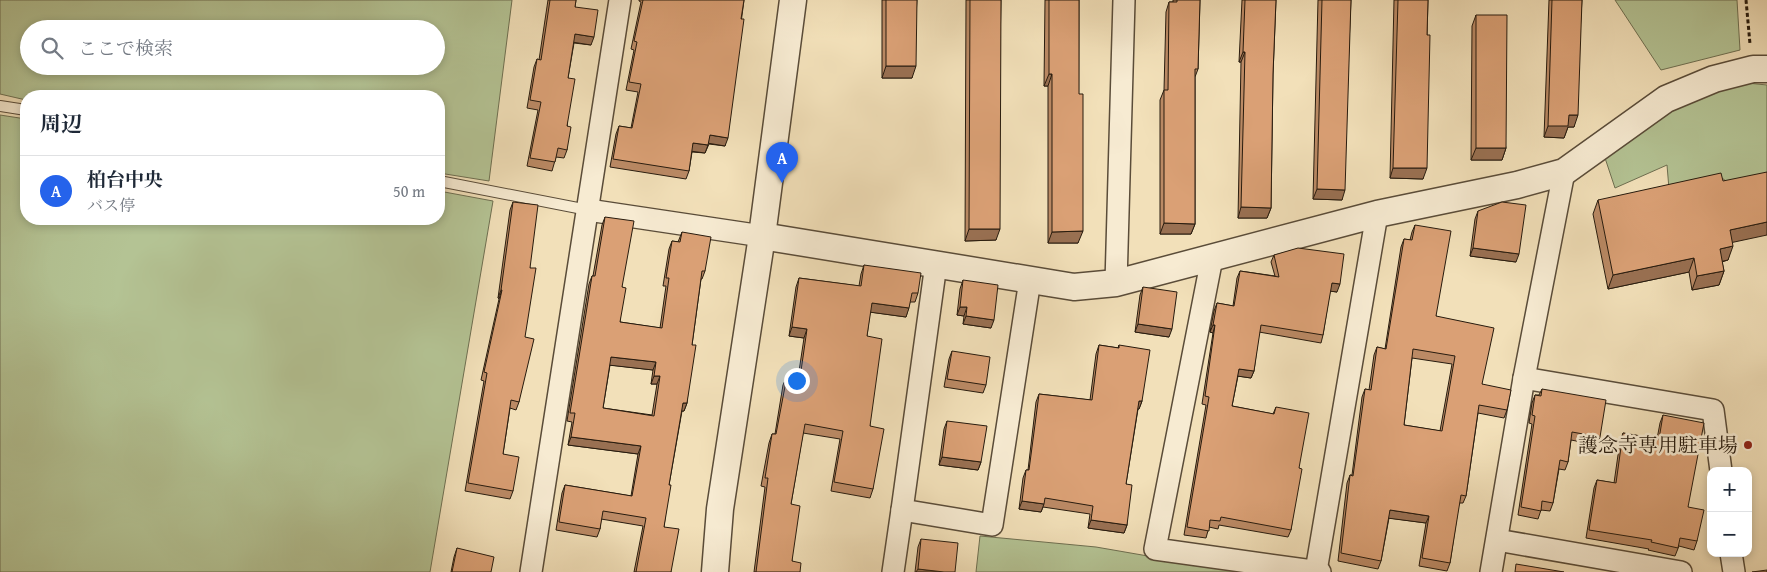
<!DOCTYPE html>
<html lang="ja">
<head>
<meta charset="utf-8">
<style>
  :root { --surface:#fff; --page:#f6f6f7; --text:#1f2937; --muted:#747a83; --line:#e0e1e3; --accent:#2563eb }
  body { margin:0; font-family:"Gentium Book Plus","Noto Serif JP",serif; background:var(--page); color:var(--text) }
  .controls { position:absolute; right:15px; bottom:15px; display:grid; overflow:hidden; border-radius:10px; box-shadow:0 2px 8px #0003 }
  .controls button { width:45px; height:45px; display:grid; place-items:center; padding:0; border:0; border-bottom:1px solid var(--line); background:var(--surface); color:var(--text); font:25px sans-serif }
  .you { position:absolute; left:796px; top:380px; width:18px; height:18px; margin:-12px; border:4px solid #fff; border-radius:50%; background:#1a73e8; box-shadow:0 0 0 8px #1a73e833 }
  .badge { display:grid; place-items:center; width:32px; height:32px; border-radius:50%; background:var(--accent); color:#fff; font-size:16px; font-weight:700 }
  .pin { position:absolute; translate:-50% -41px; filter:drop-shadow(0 1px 2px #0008) }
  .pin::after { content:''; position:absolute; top:26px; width:18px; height:15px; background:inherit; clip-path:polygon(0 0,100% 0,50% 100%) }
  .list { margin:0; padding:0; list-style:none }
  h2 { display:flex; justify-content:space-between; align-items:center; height:65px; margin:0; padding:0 20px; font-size:21px }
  h2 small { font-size:16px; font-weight:400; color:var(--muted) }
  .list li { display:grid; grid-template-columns:32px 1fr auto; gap:15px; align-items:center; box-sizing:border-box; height:70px; padding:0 20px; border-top:1px solid var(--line) }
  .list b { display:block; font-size:19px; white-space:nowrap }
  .list p { margin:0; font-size:16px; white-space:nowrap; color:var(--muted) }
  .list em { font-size:16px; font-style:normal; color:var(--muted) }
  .icon { flex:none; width:28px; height:28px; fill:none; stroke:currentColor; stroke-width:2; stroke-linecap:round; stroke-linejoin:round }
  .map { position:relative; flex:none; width:1767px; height:572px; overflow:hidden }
  .search { position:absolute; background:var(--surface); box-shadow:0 2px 8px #0003; left:20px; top:20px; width:425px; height:55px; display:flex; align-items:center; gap:12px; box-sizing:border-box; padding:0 18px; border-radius:28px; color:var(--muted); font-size:19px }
  .panel { position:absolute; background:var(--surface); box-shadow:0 2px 8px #0003; left:20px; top:90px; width:425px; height:135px; border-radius:20px }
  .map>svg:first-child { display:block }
</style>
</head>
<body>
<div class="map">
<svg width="1767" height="572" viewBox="0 0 1767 572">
  <rect width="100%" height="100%" fill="#f2e0b9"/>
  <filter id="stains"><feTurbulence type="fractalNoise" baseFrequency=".004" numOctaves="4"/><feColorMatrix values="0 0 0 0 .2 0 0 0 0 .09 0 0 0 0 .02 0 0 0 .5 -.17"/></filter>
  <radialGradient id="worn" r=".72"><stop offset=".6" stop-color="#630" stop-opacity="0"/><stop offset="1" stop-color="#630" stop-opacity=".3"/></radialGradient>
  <g fill="#b4c394" stroke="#6e6f51" fill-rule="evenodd">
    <path d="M 0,0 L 512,0 L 489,181 L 439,173 L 439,96 L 26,96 L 26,100 L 0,94 ZM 29,29 L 436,29 L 436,66 L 29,66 Z"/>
    <path d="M 1615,0 L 1737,0 L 1740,50 L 1661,70 Z"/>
    <path d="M 1747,83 L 1767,85 L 1767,181 L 1727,189 L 1724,179 L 1669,189 L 1667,165 L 1615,188 L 1603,152 L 1670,105 Z"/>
    <path d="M 0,115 L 26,119 L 26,219 L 439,219 L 439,191 L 493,201 L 430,572 L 0,572 Z"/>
    <path d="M 980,536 L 1096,547 L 1240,572 L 976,572 Z"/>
  </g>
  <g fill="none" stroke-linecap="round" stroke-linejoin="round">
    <defs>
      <g id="service">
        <path d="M 0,106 L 26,110"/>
        <path d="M 439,181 L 588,210"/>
      </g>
      <g id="minor">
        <path d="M 588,210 L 762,236"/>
        <path d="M 1212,258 L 1155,549 L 1320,572"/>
        <path d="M 936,264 L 902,510 L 992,525 L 1030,280"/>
        <path d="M 1116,283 L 1124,0"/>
        <path d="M 1524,378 L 1713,410 L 1721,471"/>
        <path d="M 1497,540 L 1681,572"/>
        <path d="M 1731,553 L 1734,572"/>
        <path d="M 1316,571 L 1377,214"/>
        <path d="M 531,572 L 620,0"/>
        <path d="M 893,572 L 902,510"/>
        <path d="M 1491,572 L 1524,378 L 1564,172"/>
      </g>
      <g id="tertiary">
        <path d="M 762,236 L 1074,287 L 1116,283 L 1377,214 L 1517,185 L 1564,172 L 1666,99 L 1714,79 L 1753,69 L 1767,69"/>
        <path d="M 715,572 L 720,509 L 762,236 L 793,0"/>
      </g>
    </defs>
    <use href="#service" stroke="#5a4c39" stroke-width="12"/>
    <use href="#minor" stroke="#5a4c39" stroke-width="24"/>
    <use href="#tertiary" stroke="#5a4c39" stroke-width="29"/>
    <path stroke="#271b0e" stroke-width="3" stroke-dasharray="4 2.5" stroke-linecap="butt" d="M 1746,0 L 1750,44"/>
    <use href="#service" stroke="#f7ebd2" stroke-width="10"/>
    <use href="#minor" stroke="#f7ebd2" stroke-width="21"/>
    <use href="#tertiary" stroke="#f7ebd2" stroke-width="26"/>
  </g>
  <g fill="#bb8a65" stroke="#271b0e" fill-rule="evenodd">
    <path d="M 548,0 L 576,0 L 575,7 L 591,45 L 574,43 L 568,78 L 567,150 L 564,158 L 556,157 L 552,171 L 527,166 L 538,110 L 527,108 L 534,67 L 537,59 L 539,60 Z"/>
    <path d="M 639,0 L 744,0 L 725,146 L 709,144 L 705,153 L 692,152 L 689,171 L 686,179 L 610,167 L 616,134 L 619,126 L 631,128 L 638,92 L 626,90 L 634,50 L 631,49 L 641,2 L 639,1 Z"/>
    <path d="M 882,0 L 917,0 L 912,78 L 882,78 Z"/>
    <path d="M 966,0 L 1001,0 L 996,240 L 965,241 Z"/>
    <path d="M 1045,0 L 1079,0 L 1078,243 L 1048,243 L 1048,86 L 1044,86 Z"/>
    <path d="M 1173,0 L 1200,0 L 1198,69 L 1195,77 L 1195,224 L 1191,234 L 1160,234 L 1160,100 L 1164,90 L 1166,12 L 1169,2 L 1173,2 Z"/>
    <path d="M 1242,0 L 1276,0 L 1273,74 L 1271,208 L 1267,218 L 1238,218 L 1241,62 L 1239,62 Z"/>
    <path d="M 1318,0 L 1351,0 L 1342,200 L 1313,199 Z"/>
    <path d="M 1394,0 L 1428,0 L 1423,179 L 1390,178 Z"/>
    <path d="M 1549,0 L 1582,0 L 1574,127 L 1568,127 L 1564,138 L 1544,137 Z"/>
    <path d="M 1476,15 L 1506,148 L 1502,160 L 1471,160 L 1472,26 Z"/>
    <path d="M 1598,200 L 1732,243 L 1728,260 L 1722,262 L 1724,271 L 1719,285 L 1692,290 L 1689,272 L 1608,289 L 1593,214 Z"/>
    <path d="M 513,202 L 530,268 L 519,402 L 516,410 L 510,408 L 503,454 L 513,491 L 510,499 L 465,491 L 484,381 L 481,380 L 499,299 L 498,298 L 510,210 Z"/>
    <path d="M 1478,211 L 1516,262 L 1470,256 L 1475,219 Z"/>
    <path d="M 605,217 L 622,287 L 620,322 L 660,328 L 666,286 L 663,286 L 669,249 L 672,241 L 678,242 L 682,232 L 705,271 L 702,279 L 701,279 L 692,345 L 687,403 L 684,411 L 682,411 L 669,485 L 664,527 L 671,572 L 634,572 L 643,526 L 601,519 L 600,529 L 597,537 L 556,530 L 562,493 L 565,485 L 631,496 L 638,454 L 568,445 L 572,422 L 567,421 L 589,284 L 592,276 L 593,276 L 602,225 ZM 610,365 L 653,370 L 651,384 L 657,384 L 652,415 L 603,408 Z"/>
    <path d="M 1415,225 L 1436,316 L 1482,384 L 1507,410 L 1504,418 L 1478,413 L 1466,496 L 1463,503 L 1459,503 L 1450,563 L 1447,571 L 1419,566 L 1426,523 L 1389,518 L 1381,561 L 1378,569 L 1338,561 L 1347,483 L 1350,475 L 1352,475 L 1362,397 L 1365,389 L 1369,390 L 1374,355 L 1377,347 L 1385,349 L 1401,247 L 1404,239 L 1410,240 L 1412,232 ZM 1412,358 L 1452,364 L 1440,431 L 1404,425 Z"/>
    <path d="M 1274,255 L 1337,292 L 1330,291 L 1323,335 L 1321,343 L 1259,332 L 1254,371 L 1251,378 L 1238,376 L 1232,406 L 1273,414 L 1276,407 L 1299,468 L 1291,530 L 1288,537 L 1219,525 L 1218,529 L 1209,527 L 1206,538 L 1184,535 L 1206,405 L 1202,404 L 1213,333 L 1210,332 L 1214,311 L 1217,303 L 1233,306 L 1237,278 L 1240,271 L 1275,276 L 1271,262 Z"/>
    <path d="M 864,265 L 918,293 L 915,302 L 910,302 L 906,317 L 870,312 L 867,336 L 870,426 L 873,489 L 870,498 L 831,491 L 840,439 L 803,433 L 791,504 L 792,561 L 800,572 L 754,572 L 765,487 L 761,486 L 769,443 L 772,434 L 775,434 L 783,385 L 787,376 L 798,378 L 804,338 L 789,336 L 796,287 L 799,278 L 859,286 L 861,274 Z"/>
    <path d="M 963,280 L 991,328 L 963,324 L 964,316 L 957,315 L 960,289 Z"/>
    <path d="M 1143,287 L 1169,337 L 1135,332 L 1140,295 Z"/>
    <path d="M 1099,345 L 1118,348 L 1119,345 L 1142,401 L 1139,409 L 1138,409 L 1126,484 L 1127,525 L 1124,533 L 1088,528 L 1090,514 L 1043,507 L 1041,512 L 1019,509 L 1023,478 L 1026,470 L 1028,470 L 1036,402 L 1039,394 L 1090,400 L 1096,354 Z"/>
    <path d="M 952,351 L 986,385 L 983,393 L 944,387 L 949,359 Z"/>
    <path d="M 1542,389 L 1600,437 L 1597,445 L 1571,440 L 1568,462 L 1565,470 L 1559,469 L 1553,503 L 1550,511 L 1541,510 L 1538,519 L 1518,515 L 1532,424 L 1529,423 L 1532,403 L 1535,395 L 1539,395 Z"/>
    <path d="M 1663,415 L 1697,541 L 1694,550 L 1679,546 L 1675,556 L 1648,550 L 1649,549 L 1586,538 L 1594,488 L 1597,480 L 1614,483 L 1620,441 L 1623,433 L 1657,439 L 1660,423 Z"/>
    <path d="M 947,421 L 981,462 L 978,470 L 939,465 L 944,429 Z"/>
    <path d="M 921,539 L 955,572 L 915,572 L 918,547 Z"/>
    <path d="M 457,548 L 491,572 L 451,572 L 454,557 Z"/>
  </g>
  <g fill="#997052" stroke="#271b0e">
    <path d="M 575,34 L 594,37 L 591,45 L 572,42 Z"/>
    <path d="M 1243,52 L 1245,52 L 1241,62 L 1239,62 Z"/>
    <path d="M 886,66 L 916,66 L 912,78 L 882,78 Z"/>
    <path d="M 1049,74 L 1052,74 L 1048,86 L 1044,86 Z"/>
    <path d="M 1569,115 L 1578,115 L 1574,127 L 1568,127 L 1564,138 L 1544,137 L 1548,126 Z"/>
    <path d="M 710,135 L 728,138 L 725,146 L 707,143 Z"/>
    <path d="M 693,143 L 708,145 L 705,153 L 690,151 Z"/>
    <path d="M 1476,148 L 1506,148 L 1502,160 L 1471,160 Z"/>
    <path d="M 1393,168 L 1427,168 L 1423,179 L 1390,178 Z"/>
    <path d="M 1317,189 L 1345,190 L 1342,200 L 1313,199 Z"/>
    <path d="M 1241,207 L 1271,208 L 1267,218 L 1238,218 Z"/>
    <path d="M 1767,222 L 1767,235 L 1725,244 L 1730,230 Z"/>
    <path d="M 1164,223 L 1195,224 L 1191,234 L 1160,234 Z"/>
    <path d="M 969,229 L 1000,229 L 996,240 L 965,241 Z"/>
    <path d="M 1083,231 L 1078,243 L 1048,243 L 1052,232 Z"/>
    <path d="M 1733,246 L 1728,260 L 1714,263 L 1720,249 Z"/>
    <path d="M 1473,248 L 1519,254 L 1516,262 L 1470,256 Z"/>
    <path d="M 1694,258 L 1689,272 L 1608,289 L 1613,275 Z"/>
    <path d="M 1724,271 L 1719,285 L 1692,290 L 1697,276 Z"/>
    <path d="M 1332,283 L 1340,284 L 1337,292 L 1329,291 Z"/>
    <path d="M 501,290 L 502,290 L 499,299 L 498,298 Z"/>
    <path d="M 872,303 L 909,308 L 906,317 L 869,312 Z"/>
    <path d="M 960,307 L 967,307 L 964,316 L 957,315 Z"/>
    <path d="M 966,316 L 994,320 L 991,328 L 963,324 Z"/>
    <path d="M 1138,324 L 1172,329 L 1169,337 L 1135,332 Z"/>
    <path d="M 1213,325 L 1215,325 L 1213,333 L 1210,332 Z"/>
    <path d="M 792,327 L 807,329 L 804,338 L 789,336 Z"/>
    <path d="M 611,357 L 656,362 L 653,370 L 608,365 Z"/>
    <path d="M 1239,369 L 1254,371 L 1251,378 L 1237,376 Z"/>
    <path d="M 654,376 L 660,376 L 657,384 L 651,384 Z"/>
    <path d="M 1139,401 L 1142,401 L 1139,409 L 1136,409 Z"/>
    <path d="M 683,403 L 687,403 L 684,411 L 680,411 Z"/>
    <path d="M 571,437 L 641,446 L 638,454 L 568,445 Z"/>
    <path d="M 942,457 L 981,462 L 978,470 L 939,465 Z"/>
    <path d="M 1022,501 L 1044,504 L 1041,512 L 1019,509 Z"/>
    <path d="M 1390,510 L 1429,516 L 1426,523 L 1387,518 Z"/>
    <path d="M 1091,520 L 1127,525 L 1124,533 L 1088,528 Z"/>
    <path d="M 918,569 L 944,572 L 916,572 Z"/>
  </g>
  <g fill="#daa075" stroke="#271b0e" fill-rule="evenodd">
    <path d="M 550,0 L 576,0 L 575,7 L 598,10 L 594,37 L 575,34 L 568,78 L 575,79 L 567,126 L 571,127 L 567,150 L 558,148 L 555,162 L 530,158 L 541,102 L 530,100 L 537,59 L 541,60 Z"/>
    <path d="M 643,0 L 744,0 L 741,19 L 744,19 L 728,138 L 710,135 L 708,145 L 693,143 L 689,171 L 613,159 L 619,126 L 632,128 L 641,84 L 629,82 L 637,42 L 634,41 Z"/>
    <path d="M 886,0 L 917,0 L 916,66 L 886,66 Z"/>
    <path d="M 970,0 L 1001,0 L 1000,229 L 969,229 Z"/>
    <path d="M 1049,0 L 1079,0 L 1079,94 L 1083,94 L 1083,231 L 1052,232 L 1052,74 L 1049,74 Z"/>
    <path d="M 1177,0 L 1200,0 L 1198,69 L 1195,69 L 1195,224 L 1164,223 L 1164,90 L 1168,90 L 1169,2 L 1177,2 Z"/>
    <path d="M 1245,0 L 1276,0 L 1273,74 L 1271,208 L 1241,207 L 1245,52 L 1243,52 Z"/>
    <path d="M 1322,0 L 1351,0 L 1345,190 L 1317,189 Z"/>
    <path d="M 1398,0 L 1428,0 L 1427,35 L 1430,35 L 1427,168 L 1393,168 Z"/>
    <path d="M 1552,0 L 1582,0 L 1578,115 L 1569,115 L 1568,126 L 1548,126 Z"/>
    <path d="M 1476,15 L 1507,15 L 1506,148 L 1476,148 Z"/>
    <path d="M 1767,172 L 1767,222 L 1730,230 L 1733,246 L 1720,249 L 1724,271 L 1697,276 L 1694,258 L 1613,275 L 1598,200 L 1721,173 L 1723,181 Z"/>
    <path d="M 513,202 L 538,205 L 530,268 L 536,268 L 525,337 L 534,339 L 519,402 L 511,400 L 503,454 L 519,457 L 513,491 L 468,483 L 487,373 L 484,372 L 502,290 L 501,290 Z"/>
    <path d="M 1502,202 L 1526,205 L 1519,254 L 1473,248 L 1478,211 Z"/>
    <path d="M 605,217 L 634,221 L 622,287 L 626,288 L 620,322 L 662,328 L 669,278 L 666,278 L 672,241 L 680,242 L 682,232 L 711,237 L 705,271 L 702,271 L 692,345 L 696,345 L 687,403 L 683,403 L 669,485 L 671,485 L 664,527 L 679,529 L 671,572 L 636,572 L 646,518 L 603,511 L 600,529 L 559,522 L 565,485 L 632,496 L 641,446 L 571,437 L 575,413 L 570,413 L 592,276 L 595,276 ZM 611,357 L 656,362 L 654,376 L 660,376 L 654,416 L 603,408 Z"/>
    <path d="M 1415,225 L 1451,231 L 1436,316 L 1494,328 L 1482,384 L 1511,390 L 1507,410 L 1479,405 L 1466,496 L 1461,495 L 1450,563 L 1422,558 L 1429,516 L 1390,510 L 1381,561 L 1341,553 L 1350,475 L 1353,476 L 1365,389 L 1371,390 L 1377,347 L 1386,349 L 1404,239 L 1412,240 ZM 1413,349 L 1455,356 L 1442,431 L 1404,425 Z"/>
    <path d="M 1298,248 L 1344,254 L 1340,284 L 1332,283 L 1323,335 L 1261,325 L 1254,371 L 1239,369 L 1232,406 L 1274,414 L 1276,407 L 1309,413 L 1299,468 L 1302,469 L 1291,530 L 1221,517 L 1220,521 L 1210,520 L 1209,531 L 1187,527 L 1209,397 L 1205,396 L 1215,325 L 1213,325 L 1217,303 L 1234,306 L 1240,271 L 1279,277 L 1274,255 Z"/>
    <path d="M 864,265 L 921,273 L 918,293 L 912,293 L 909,308 L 872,303 L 867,336 L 882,339 L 870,426 L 884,429 L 873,489 L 834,482 L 843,431 L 805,424 L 791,504 L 800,506 L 792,561 L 801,563 L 800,572 L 756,572 L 768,478 L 765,478 L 772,434 L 776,434 L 787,376 L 800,378 L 807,329 L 792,327 L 799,278 L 861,286 Z"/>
    <path d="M 963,280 L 998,285 L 994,320 L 966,316 L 967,307 L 960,307 Z"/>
    <path d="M 1143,287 L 1177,292 L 1172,329 L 1138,324 Z"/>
    <path d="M 1099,345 L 1119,348 L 1119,345 L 1150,350 L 1142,401 L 1139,401 L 1126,484 L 1132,485 L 1127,525 L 1091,520 L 1093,506 L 1045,498 L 1044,504 L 1022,501 L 1026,470 L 1029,470 L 1039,394 L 1092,400 Z"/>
    <path d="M 952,351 L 990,357 L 986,385 L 947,379 Z"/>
    <path d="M 1542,389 L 1606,400 L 1600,437 L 1572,432 L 1568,462 L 1560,460 L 1553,503 L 1542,501 L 1541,511 L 1521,507 L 1535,416 L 1532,415 L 1535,395 L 1541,396 Z"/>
    <path d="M 1663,415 L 1704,423 L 1688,507 L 1704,510 L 1697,541 L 1680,538 L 1678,548 L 1651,542 L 1652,540 L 1589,530 L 1597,480 L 1616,483 L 1623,433 L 1659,439 Z"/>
    <path d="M 947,421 L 987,426 L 981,462 L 942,457 Z"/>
    <path d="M 921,539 L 958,543 L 955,572 L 944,572 L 918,569 Z"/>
    <path d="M 457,548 L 494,557 L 491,572 L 452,572 Z"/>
    <path d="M 1516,564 L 1564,572 L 1515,572 Z"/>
    <path d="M 1767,570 L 1767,572 L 1752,572 Z"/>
  </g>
  <circle fill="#8f2418" stroke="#f7ebd2" stroke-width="2" cx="1748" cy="445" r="5"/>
  <g text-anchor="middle" stroke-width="5" stroke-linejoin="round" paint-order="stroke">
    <g font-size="20" fill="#271b0e" stroke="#f7ebd2" text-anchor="end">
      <text x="1738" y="452">護念寺専用駐車場</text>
    </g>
  </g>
  <rect width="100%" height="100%" filter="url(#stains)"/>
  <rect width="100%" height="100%" fill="url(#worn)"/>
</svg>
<div class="controls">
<button>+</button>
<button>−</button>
</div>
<div class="you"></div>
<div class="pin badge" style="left:782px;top:183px">A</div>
<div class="search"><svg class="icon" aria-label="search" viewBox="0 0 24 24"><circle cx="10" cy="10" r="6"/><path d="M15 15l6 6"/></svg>ここで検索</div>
<section class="panel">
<h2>周辺<small></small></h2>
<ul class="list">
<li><span class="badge">A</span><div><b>柏台中央</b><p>バス停</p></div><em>50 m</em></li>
</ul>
</section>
</div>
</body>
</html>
